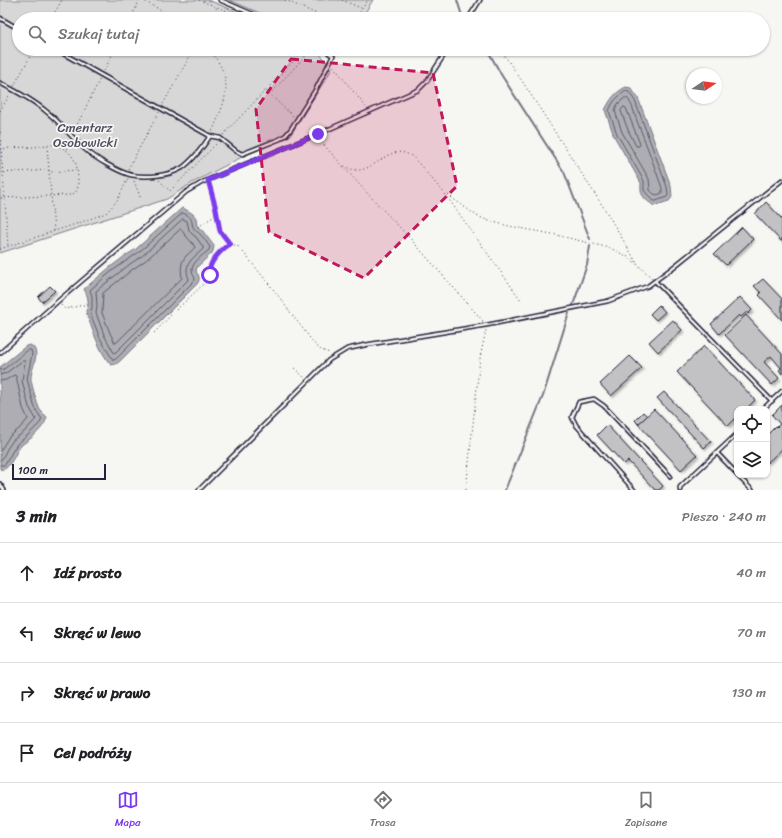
<!DOCTYPE html>
<html lang="pl">
<head>
<meta charset="utf-8">
<style>
  :root { --surface:#fff; --page:#f2f2f2; --text:#202124; --muted:#757577; --line:#e0e0e0; --accent:#7c3aed }
  body { margin:0; font-family:Sriracha,sans-serif; background:var(--page); color:var(--text) }
  .controls { position:absolute; right:12px; bottom:12px; display:grid; overflow:hidden; border-radius:8px; box-shadow:0 1px 3px #0004 }
  .controls button { width:36px; height:36px; display:grid; place-items:center; padding:0; border:0; border-bottom:1px solid var(--line); background:var(--surface); color:var(--text); font:20px sans-serif }
  .compass { position:absolute; left:686px; top:68px; width:36px; height:36px; border-radius:50%; background:var(--surface); box-shadow:0 1px 3px #0004; rotate:77deg }
  .scale { position:absolute; left:12px; bottom:10px; width:94px; box-sizing:border-box; padding-left:4px; border:2px solid #22223b; border-top:0; font-size:11px; line-height:14px; white-space:nowrap; color:#22223b; -webkit-text-stroke:3px #f6f6f2; paint-order:stroke }
  .stop { position:absolute; width:12px; height:12px; margin:-9px; border:3px solid #7c3aed; border-radius:50%; background:#fff }
  .stop.end { background:#7c3aed; border-color:#fff; box-shadow:0 1px 4px #0008 }
  .list { margin:0; padding:0; list-style:none }
  h2 { display:flex; justify-content:space-between; align-items:center; height:52px; margin:0; padding:0 16px; font-size:17px }
  h2 small { font-size:13px; font-weight:400; color:var(--muted) }
  .list li { display:grid; grid-template-columns:26px 1fr auto; gap:12px; align-items:center; box-sizing:border-box; height:60px; padding:0 16px; border-top:1px solid var(--line) }
  .list b { display:block; font-size:15px; white-space:nowrap }
  .list em { font-size:13px; font-style:normal; color:var(--muted) }
  .icon { flex:none; width:22px; height:22px; fill:none; stroke:currentColor; stroke-width:2; stroke-linecap:round; stroke-linejoin:round }
  .map { position:relative; flex:none; width:782px; height:490px; overflow:hidden }
  .search { position:absolute; background:var(--surface); box-shadow:0 1px 3px #0004; left:12px; right:12px; top:12px; height:44px; display:flex; align-items:center; gap:10px; box-sizing:border-box; padding:0 14px; border-radius:22px; color:var(--muted); font-size:15px }
  .sheet { height:292px; background:var(--surface) }
  nav { display:flex; justify-content:space-around; align-items:center; box-sizing:border-box; height:56px; border-top:1px solid var(--line); background:var(--surface); font-size:11px; color:var(--muted) }
  nav a { display:grid; justify-items:center; gap:2px }
  nav .on { color:var(--accent) }
  .map>svg:first-child { display:block }
</style>
</head>
<body>
<div class="map">
<svg width="782" height="490" viewBox="0 0 782 490">
  <defs>
    <filter id="shadow"><feDropShadow dx="2" dy="2" stdDeviation="1" flood-color="#0004"/></filter>
  </defs>
  <rect width="100%" height="100%" fill="#f6f6f2"/>
  <filter id="ink" filterUnits="userSpaceOnUse"><feTurbulence type="fractalNoise" baseFrequency=".025" numOctaves="2"/><feDisplacementMap in="SourceGraphic" scale="8" xChannelSelector="R" yChannelSelector="G"/><feConvolveMatrix kernelMatrix="1 2 1 2 8 2 1 2 1" color-interpolation-filters="sRGB"/></filter>
  <g filter="url(#ink)">
    <g fill="#d7d7d7" stroke="#7c7c89">
      <path d="M 0,0 L 207,0 L 213,2 L 254,19 L 19,19 L 19,49 L 316,49 L 332,69 L 290,136 L 240,158 L 192,183 L 167,199 L 0,253 Z"/>
      <path d="M 229,0 L 373,0 L 361,19 L 274,19 Z"/>
    </g>
    <g fill="#adadb3" stroke="#757583">
      <path d="M 626,87 L 631,88 L 638,98 L 671,186 L 672,197 L 669,201 L 654,206 C 644,198 640,197 641,183 L 614,136 L 605,110 C 610,100 615,92 626,87 Z"/>
      <path d="M 182,208 L 185,209 L 193,214 L 196,218 L 197,226 L 199,228 L 202,230 L 214,246 L 213,251 L 212,253 L 197,267 L 196,272 C 200,276 200,280 197,284 L 120,361 L 116,364 L 111,365 C 100,353 91,327 86,311 C 90,304 88,296 84,289 L 109,268 L 125,256 L 136,249 Z"/>
      <path d="M 30,345 C 43,351 30,369 31,380 C 32,386 37,404 40,410 C 42,412 45,415 47,417 C 45,426 36,434 30,439 C 26,442 22,444 20,447 C 14,455 12,465 3,470 L 0,469 L 0,367 L 26,346 Z"/>
    </g>
    <g fill="none" stroke-linecap="round" stroke-linejoin="round">
      <g stroke="#5a5a6b" stroke-width="1">
        <path d="M 626,91 L 629,92 L 635,101 L 667,187 L 668,195 L 667,197 L 656,201 L 654,201 L 646,193 L 644,190 L 644,181 L 617,134 L 609,111 C 612,102 618,96 626,91 Z"/>
        <path d="M 625,98 L 627,98 C 633,105 634,113 637,121 C 646,143 654,165 662,188 L 662,193 C 656,196 654,195 650,190 L 649,179 L 622,132 L 615,111 L 617,105 Z"/>
        <path d="M 624,107 L 626,108 L 640,144 L 639,146 L 636,146 L 628,130 L 621,111 Z"/>
        <path d="M 183,213 C 196,218 189,223 195,230 C 197,232 198,232 200,234 C 204,238 207,243 210,247 L 209,250 C 203,255 191,263 192,271 C 192,275 195,276 195,280 L 117,358 L 114,360 L 113,360 L 100,338 L 90,313 L 92,308 L 92,296 L 90,290 L 112,271 L 139,252 Z"/>
        <path d="M 183,219 L 187,221 L 189,230 L 192,234 L 196,237 L 203,247 L 203,249 C 197,255 187,261 187,270 C 187,273 188,277 189,279 L 116,352 L 114,353 L 104,335 L 96,313 L 97,307 L 96,291 L 130,264 L 142,256 Z"/>
        <path d="M 181,229 C 183,232 184,234 187,237 C 190,241 193,243 195,247 C 193,250 189,253 186,256 C 180,263 181,270 182,278 L 117,342 L 115,343 L 110,333 L 102,313 L 103,293 L 133,269 L 146,260 Z"/>
        <path d="M 0,370 L 4,369 L 28,350 L 31,350 L 32,354 L 27,379 L 34,405 L 37,412 L 42,419 L 40,423 L 27,436 L 17,444 L 12,452 L 5,465 L 0,465"/>
        <path d="M 0,375 L 6,373 L 22,361 L 25,361 L 22,381 L 29,407 L 36,419 L 24,432 L 13,440 L 7,449 L 2,459 L 0,460"/>
        <path d="M 0,381 L 6,380 L 14,375 L 16,376 L 23,408 L 28,419 L 20,428 L 9,437 L 0,451"/>
      </g>
      <g stroke="#757583" stroke-width="2">
        <path d="M 457,0 L 463,19"/>
        <path d="M 487,49 L 502,76 L 564,172 L 590,239"/>
        <path d="M 573,305 L 587,265 L 590,246"/>
        <path d="M 505,490 L 543,396 L 569,313"/>
      </g>
    </g>
    <g fill="#c2c2c4" stroke="#22223b" filter="url(#shadow)">
      <path d="M 766,202 L 782,219 L 782,241 L 781,241 L 755,214 Z"/>
      <path d="M 742,227 L 753,239 L 726,265 L 714,254 Z"/>
      <path d="M 763,279 L 782,299 L 782,320 L 759,295 L 761,293 L 754,286 Z"/>
      <path d="M 50,286 L 55,291 L 42,302 L 38,297 Z"/>
      <path d="M 740,297 L 752,310 L 748,314 L 747,312 L 741,317 L 739,315 L 719,334 L 711,324 Z"/>
      <path d="M 659,305 L 665,312 L 656,320 L 650,314 Z"/>
      <path d="M 746,315 L 782,354 L 782,374 L 779,370 L 781,368 L 771,356 L 764,362 L 779,378 L 772,385 L 725,335 Z"/>
      <path d="M 673,320 L 682,330 L 658,352 L 649,342 Z"/>
      <path d="M 704,346 L 755,400 L 746,409 L 737,409 L 737,417 L 728,426 L 677,372 Z"/>
      <path d="M 630,356 L 642,368 L 611,396 L 600,384 Z"/>
      <path d="M 664,392 L 711,442 L 704,448 L 657,398 Z"/>
      <path d="M 782,405 L 782,449 L 767,463 L 767,435 L 776,426 L 777,427 L 780,424 L 772,415 Z"/>
      <path d="M 654,409 L 697,455 L 681,470 L 638,424 Z"/>
      <path d="M 643,412 L 647,416 L 638,424 L 635,420 Z"/>
      <path d="M 607,425 L 663,486 L 659,490 L 655,490 L 628,461 L 624,464 L 597,435 Z"/>
    </g>
    <g fill="none" stroke-linecap="round" stroke-linejoin="round">
      <defs>
        <g id="service">
          <path d="M 220,0 L 264,19"/>
          <path d="M 0,18 L 19,29"/>
          <path d="M 468,19 L 480,0"/>
          <path d="M 55,49 L 210,136 L 220,138 L 236,151 L 242,154 L 280,139 L 286,135 L 291,129 L 316,89 L 333,56 L 324,49"/>
          <path d="M 0,83 C 16,91 33,100 47,112 C 61,123 72,138 86,150 C 96,159 119,172 131,175 C 147,178 168,176 182,168 C 192,161 204,146 210,136"/>
          <path d="M 655,281 L 772,401"/>
          <path d="M 0,353 L 57,302 L 186,192 L 203,182 L 318,134 L 418,90 L 427,81 L 448,49"/>
          <path d="M 763,409 L 782,391"/>
          <path d="M 717,453 L 737,474"/>
          <path d="M 737,475 L 752,490"/>
          <path d="M 0,484 L 4,490"/>
          <path d="M 199,490 L 329,360 L 347,349 L 365,345 L 487,325 L 608,301 L 648,286 L 671,269 L 782,180"/>
          <path d="M 634,490 L 576,425 L 572,417 L 579,402 L 594,399 L 604,406 L 670,476"/>
          <path d="M 680,490 L 680,487 L 737,434"/>
        </g>
      </defs>
      <use href="#service" stroke="#22223b" stroke-width="5.5"/>
      <g stroke="#22223b" stroke-width="1" stroke-dasharray="1 3" stroke-linecap="butt">
        <path d="M 142,0 L 157,8 L 174,19"/>
        <path d="M 199,0 L 217,7 L 246,19"/>
        <path d="M 285,0 L 328,19"/>
        <path d="M 342,0 L 361,8"/>
        <path d="M 51,19 L 62,0"/>
        <path d="M 130,19 L 140,0"/>
        <path d="M 210,19 L 217,7"/>
        <path d="M 355,19 L 368,0"/>
        <path d="M 209,49 C 235,81 227,97 212,132"/>
        <path d="M 500,49 L 522,81 L 604,208 L 638,265"/>
        <path d="M 333,66 L 366,107"/>
        <path d="M 104,71 L 115,49"/>
        <path d="M 14,86 L 34,49"/>
        <path d="M 266,91 L 293,116"/>
        <path d="M 269,95 L 310,51 L 307,49"/>
        <path d="M 163,104 L 194,49"/>
        <path d="M 0,111 L 10,94"/>
        <path d="M 74,131 L 100,79"/>
        <path d="M 0,132 L 8,246"/>
        <path d="M 223,135 L 305,49"/>
        <path d="M 320,138 L 323,144 L 368,194 L 408,236 L 483,321"/>
        <path d="M 47,146 L 54,231"/>
        <path d="M 0,149 C 11,148 23,147 34,147 C 41,146 49,144 55,145 C 57,145 59,147 61,147 C 75,154 78,166 78,181 C 78,188 78,193 70,195 L 0,198"/>
        <path d="M 67,149 L 73,143"/>
        <path d="M 344,166 C 348,168 352,170 356,170 C 378,171 389,141 413,157 L 445,194 L 521,300"/>
        <path d="M 128,169 L 159,112"/>
        <path d="M 0,173 L 48,170 L 51,172 L 76,170"/>
        <path d="M 159,180 L 170,191 L 217,143 L 217,142"/>
        <path d="M 134,181 L 141,199"/>
        <path d="M 209,184 L 216,209 L 220,231 L 230,244"/>
        <path d="M 448,195 L 477,216 L 489,221 L 509,226 L 552,234 L 610,248 L 628,257 L 638,265 L 652,278"/>
        <path d="M 198,227 L 216,215"/>
        <path d="M 0,249 L 79,223 L 106,213 L 117,201 L 128,178"/>
        <path d="M 61,305 L 65,309 L 88,304"/>
        <path d="M 154,333 L 174,312 L 208,280 C 211,273 209,274 210,268 C 211,261 223,246 230,244 C 233,244 236,246 239,247 L 277,294 L 287,308 L 316,346 L 321,350 L 330,353"/>
        <path d="M 294,368 L 304,377"/>
        <path d="M 466,490 L 480,358 L 486,330"/>
      </g>
      <use href="#service" stroke="#f6f6f2" stroke-width="2.5"/>
    </g>
  </g>
  <g fill="none" stroke-linecap="round" stroke-linejoin="round" filter="url(#ink)">
    <path stroke="#7c3aed" stroke-width="5" d="M 210,275 C 210,272 209,270 210,268 C 211,260 223,248 230,244 L 220,231 L 216,209 L 208,180 L 318,134"/>
  </g>
  <path fill="#c2185b" fill-opacity="0.2" stroke="#c2185b" stroke-width="3" stroke-dasharray="8 5" stroke-linejoin="round" d="M 291,59 L 433,73 L 457,186 L 364,278 L 269,232 L 256,109 Z"/>
  <g text-anchor="middle" stroke-width="3.5" stroke-linejoin="round" paint-order="stroke">
    <g font-size="13" fill="#4f4f62" stroke="#f6f6f2">
      <text x="85" y="132">Cmentarz<tspan x="85" dy="15">Osobowicki</tspan></text>
    </g>
  </g>
</svg>
<div class="controls">
<button><svg class="icon" aria-label="locate" viewBox="0 0 24 24"><circle cx="12" cy="12" r="6"/><path d="M12 2v4M12 18v4M2 12h4M18 12h4"/></svg></button>
<button><svg class="icon" aria-label="layers" viewBox="0 0 24 24"><path d="M12 4l9 5-9 5-9-5zM3 14l9 5 9-5"/></svg></button>
</div>
<svg class="compass" viewBox="-18 -18 36 36"><path d="M0-13l5 13h-10z" fill="#e53935"/><path d="M0 13l5-13h-10z" fill="#757577"/></svg>
<div class="scale">100 m</div>
<div class="stop" style="left:210px;top:275px"></div>
<div class="stop end" style="left:318px;top:134px"></div>
<div class="search"><svg class="icon" aria-label="search" viewBox="0 0 24 24"><circle cx="10" cy="10" r="6"/><path d="M15 15l6 6"/></svg>Szukaj tutaj</div>
</div>
<section class="sheet">
<h2>3 min<small>Pieszo · 240 m</small></h2>
<ul class="list">
<li><svg class="icon" aria-label="ahead" viewBox="0 0 24 24"><path d="M12 20V5M6 11l6-6 6 6"/></svg><div><b>Idź prosto</b></div><em>40 m</em></li>
<li><svg class="icon" aria-label="left" viewBox="0 0 24 24"><path d="M17 20v-9H6M10 6l-5 5 5 5"/></svg><div><b>Skręć w lewo</b></div><em>70 m</em></li>
<li><svg class="icon" aria-label="right" viewBox="0 0 24 24"><path d="M7 20v-9h11M14 6l5 5-5 5"/></svg><div><b>Skręć w prawo</b></div><em>130 m</em></li>
<li><svg class="icon" aria-label="arrive" viewBox="0 0 24 24"><path d="M6 21V4h12l-3 4 3 4H6"/></svg><div><b>Cel podróży</b></div></li>
</ul>
</section>
<nav>
<a class="on"><svg class="icon" aria-label="map" viewBox="0 0 24 24"><path d="M3 6l6-2 6 2 6-2v14l-6 2-6-2-6 2zM9 4v14M15 6v14"/></svg>Mapa</a>
<a><svg class="icon" aria-label="directions" viewBox="0 0 24 24"><path d="M12 3l9 9-9 9-9-9zM9 14v-3h6M13 9l2 2-2 2"/></svg>Trasa</a>
<a><svg class="icon" aria-label="saved" viewBox="0 0 24 24"><path d="M7 4h10v16l-5-4-5 4z"/></svg>Zapisane</a>
</nav>
</body>
</html>
